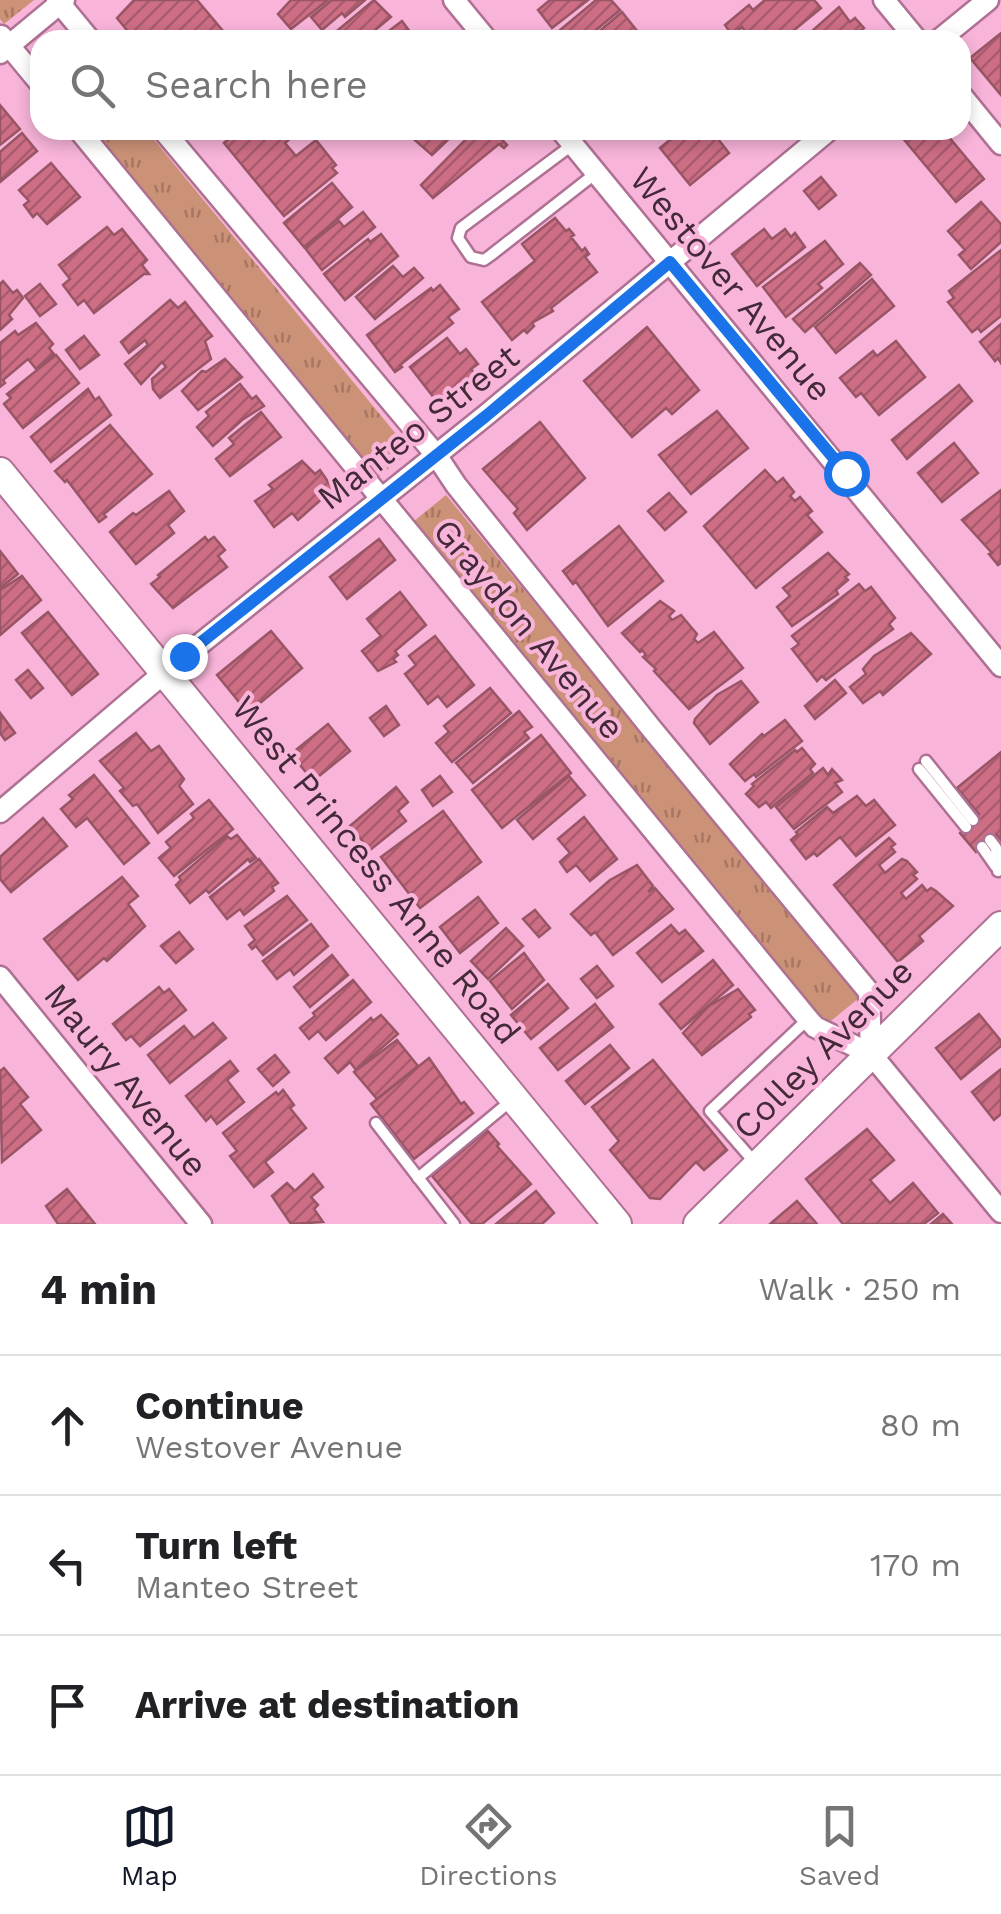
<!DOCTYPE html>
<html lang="en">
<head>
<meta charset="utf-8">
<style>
  :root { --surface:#fff; --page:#f2f2f2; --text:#202124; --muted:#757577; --line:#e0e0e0; --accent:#111827 }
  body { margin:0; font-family:"Work Sans",sans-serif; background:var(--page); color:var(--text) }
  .stop { position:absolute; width:30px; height:30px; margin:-22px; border:8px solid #1a73e8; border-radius:50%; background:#fff }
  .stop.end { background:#1a73e8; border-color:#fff; box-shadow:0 2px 10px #0008 }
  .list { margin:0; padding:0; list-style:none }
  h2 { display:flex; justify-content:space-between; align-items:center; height:130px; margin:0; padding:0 40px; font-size:42px }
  h2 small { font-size:32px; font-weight:400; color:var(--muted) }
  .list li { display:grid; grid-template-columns:65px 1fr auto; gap:30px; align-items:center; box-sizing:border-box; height:140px; padding:0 40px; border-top:2px solid var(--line) }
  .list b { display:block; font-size:38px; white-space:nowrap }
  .list p { margin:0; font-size:32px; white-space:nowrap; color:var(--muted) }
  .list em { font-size:32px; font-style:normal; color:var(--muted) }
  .icon { flex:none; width:55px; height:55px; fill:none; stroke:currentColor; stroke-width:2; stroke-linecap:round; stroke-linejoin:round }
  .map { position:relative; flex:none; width:1001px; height:1224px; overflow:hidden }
  .search { position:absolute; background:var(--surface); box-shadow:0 5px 15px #0003; left:30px; right:30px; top:30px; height:110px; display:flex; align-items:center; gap:25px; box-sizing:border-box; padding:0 35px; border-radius:30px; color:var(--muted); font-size:38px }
  .sheet { height:550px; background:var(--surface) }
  nav { display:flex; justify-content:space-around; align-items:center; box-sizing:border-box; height:140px; border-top:2px solid var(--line); background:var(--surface); font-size:28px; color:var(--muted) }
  nav a { display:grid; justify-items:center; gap:5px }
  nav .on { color:var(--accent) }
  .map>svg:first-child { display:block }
</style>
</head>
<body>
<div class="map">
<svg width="1001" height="1224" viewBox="0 0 1001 1224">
  <defs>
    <pattern id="grass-tufts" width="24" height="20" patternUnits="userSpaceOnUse" patternTransform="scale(2.5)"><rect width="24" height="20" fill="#cc9277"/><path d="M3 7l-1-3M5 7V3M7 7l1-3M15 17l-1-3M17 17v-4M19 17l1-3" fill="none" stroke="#a77763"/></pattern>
    <pattern id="building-hatch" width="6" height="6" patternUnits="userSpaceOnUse" patternTransform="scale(2.5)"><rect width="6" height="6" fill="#cd6e85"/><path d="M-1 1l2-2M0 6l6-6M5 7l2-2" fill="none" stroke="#a85b6e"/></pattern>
  </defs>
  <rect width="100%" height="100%" fill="#f8b4d9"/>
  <g fill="url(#grass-tufts)">
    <path d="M 0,0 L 34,0 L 4,24 L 0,19 Z"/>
    <path d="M 89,130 L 146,130 L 410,451 L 376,479 Z"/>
    <path d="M 446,495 L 859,998 L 826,1025 L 413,522 Z"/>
  </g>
  <g fill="url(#building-hatch)" stroke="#985565" stroke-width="2.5">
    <path d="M 134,0 L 197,0 L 229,38 L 135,40 L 117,18 Z"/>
    <path d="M 291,0 L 328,0 L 291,29 L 278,14 Z"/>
    <path d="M 332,0 L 365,0 L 345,17 L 342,13 L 322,30 L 311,17 Z"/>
    <path d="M 374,0 L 391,17 L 363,40 L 326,40 Z"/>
    <path d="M 550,0 L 588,0 L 552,28 L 538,10 Z"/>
    <path d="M 596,0 L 611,0 L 620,10 L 584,40 L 556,40 L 553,36 Z"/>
    <path d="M 765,0 L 814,0 L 821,8 L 782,40 L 752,40 L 742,27 L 732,35 L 725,25 L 749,5 L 753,10 Z"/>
    <path d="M 839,7 L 850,22 L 855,18 L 864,28 L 859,32 L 866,40 L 802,40 Z"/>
    <path d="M 622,12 L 638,32 L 628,40 L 589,40 Z"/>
    <path d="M 402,21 L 416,40 L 377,40 Z"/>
    <path d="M 1001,33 L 1001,95 L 970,58 Z"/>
    <path d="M 0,105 L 20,129 L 0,145 Z"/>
    <path d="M 239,130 L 300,130 L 285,143 L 296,156 L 316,140 L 336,165 L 332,168 L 337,173 L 284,216 L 224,143 Z"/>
    <path d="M 414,130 L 458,130 L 432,155 L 409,135 Z"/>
    <path d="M 475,130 L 493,130 L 507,145 L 504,148 L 499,144 L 433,198 L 421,185 Z"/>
    <path d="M 682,130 L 711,130 L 729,153 L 690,185 L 660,148 Z"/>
    <path d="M 896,130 L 943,130 L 984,179 L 956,202 Z"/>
    <path d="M 22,133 L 37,151 L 0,182 L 0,152 Z"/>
    <path d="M 51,163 L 80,197 L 47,224 L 37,213 L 33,217 L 24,205 L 29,201 L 19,190 Z"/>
    <path d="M 821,177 L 836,195 L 819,209 L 804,191 Z"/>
    <path d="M 332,183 L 352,207 L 304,247 L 284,223 Z"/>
    <path d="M 981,202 L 1001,224 L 1001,242 L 971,269 L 959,255 L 965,250 L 948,231 Z"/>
    <path d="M 363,212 L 375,227 L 322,270 L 305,248 L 339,221 L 344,227 Z"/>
    <path d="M 555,218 L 566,231 L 569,229 L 574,235 L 571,237 L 582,251 L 585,248 L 589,254 L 585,257 L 597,272 L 551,308 L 553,311 L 532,323 L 534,326 L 527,333 L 524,330 L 512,340 L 482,302 L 535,261 L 522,244 Z"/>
    <path d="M 107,227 L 114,235 L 122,229 L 147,260 L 142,265 L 149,274 L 144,274 L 94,313 L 84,300 L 78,305 L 63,285 L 70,279 L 59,265 Z"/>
    <path d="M 764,229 L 772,239 L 785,229 L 791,237 L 795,233 L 805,247 L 757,286 L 732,254 Z"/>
    <path d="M 381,234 L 398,256 L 345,300 L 324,274 L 368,239 L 370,242 Z"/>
    <path d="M 825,241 L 843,264 L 818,284 L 822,288 L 786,317 L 763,287 Z"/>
    <path d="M 1001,250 L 1001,316 L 981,332 L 978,328 L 972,332 L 948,302 L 954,298 L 949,291 Z"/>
    <path d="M 860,263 L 871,275 L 805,332 L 793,319 Z"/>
    <path d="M 393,266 L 403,277 L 414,268 L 423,278 L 375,319 L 356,297 Z"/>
    <path d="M 872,279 L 894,306 L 836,353 L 815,327 Z"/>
    <path d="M 3,281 L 13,293 L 17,290 L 23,298 L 9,315 L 12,319 L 0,330 L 0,284 Z"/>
    <path d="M 40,284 L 56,304 L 40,316 L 25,296 Z"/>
    <path d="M 440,285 L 459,309 L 448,317 L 453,323 L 400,365 L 402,367 L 395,372 L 367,335 L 431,288 L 433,291 Z"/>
    <path d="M 170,300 L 178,308 L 185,302 L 212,336 L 205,341 L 211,359 L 160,398 L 153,389 L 152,379 L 166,367 L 162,362 L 141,384 L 125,364 L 148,345 L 145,340 L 129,353 L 121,342 Z"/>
    <path d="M 36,323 L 53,344 L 49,348 L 54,354 L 36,369 L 28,359 L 3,380 L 5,383 L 0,387 L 0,343 L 15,331 L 18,335 Z"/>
    <path d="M 1001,324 L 1001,363 L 998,358 L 995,361 L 980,342 Z"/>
    <path d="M 647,327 L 699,390 L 672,414 L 666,408 L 632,437 L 584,381 Z"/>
    <path d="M 84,336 L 99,355 L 80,369 L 66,350 Z"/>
    <path d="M 447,338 L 460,354 L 466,349 L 478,364 L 471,369 L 475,374 L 438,403 L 410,367 Z"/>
    <path d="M 896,341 L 925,377 L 879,415 L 861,393 L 856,397 L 840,378 L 873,351 L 877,356 Z"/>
    <path d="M 56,355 L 79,383 L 23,428 L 4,404 L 11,398 L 7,394 Z"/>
    <path d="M 225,359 L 242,377 L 198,410 L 182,391 L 202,371 L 206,372 Z"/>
    <path d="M 240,384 L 252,399 L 256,396 L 264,406 L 242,420 L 213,446 L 197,427 L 209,416 L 206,412 Z"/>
    <path d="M 959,385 L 972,401 L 907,459 L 892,440 Z"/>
    <path d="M 88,389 L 95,400 L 99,397 L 111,415 L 51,462 L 31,437 Z"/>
    <path d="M 717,411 L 748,448 L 691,494 L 659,455 Z"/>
    <path d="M 261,412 L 281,437 L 230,476 L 216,459 L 234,444 L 229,438 Z"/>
    <path d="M 540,422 L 585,478 L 527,530 L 514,513 L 518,509 L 483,469 Z"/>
    <path d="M 110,425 L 152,474 L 104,514 L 106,517 L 99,522 L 67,480 L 65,482 L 55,471 Z"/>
    <path d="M 954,443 L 978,473 L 942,502 L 918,473 Z"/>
    <path d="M 302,461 L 315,474 L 320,470 L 333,489 L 298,520 L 292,513 L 274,527 L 255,501 L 273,489 L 269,485 Z"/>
    <path d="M 765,470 L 777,483 L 783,478 L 794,492 L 790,496 L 795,501 L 800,497 L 812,511 L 807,515 L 822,532 L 756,588 L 704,526 Z"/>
    <path d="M 1001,490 L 1001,563 L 998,565 L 989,554 L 992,553 L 962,520 Z"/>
    <path d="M 169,491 L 184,511 L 168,525 L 174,533 L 136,564 L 110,532 L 133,513 L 136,515 Z"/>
    <path d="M 669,493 L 686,512 L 665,530 L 648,511 Z"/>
    <path d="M 619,526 L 663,581 L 608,626 L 576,582 L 573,584 L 563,571 Z"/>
    <path d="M 205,537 L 208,541 L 214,537 L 225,550 L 218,556 L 227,567 L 173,608 L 151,584 L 160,577 L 158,575 Z"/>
    <path d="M 379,539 L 395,560 L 347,599 L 330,577 Z"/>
    <path d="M 0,551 L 18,574 L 0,588 Z"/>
    <path d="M 828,553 L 849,574 L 845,577 L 848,580 L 836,590 L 838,594 L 792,626 L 777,607 L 790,596 L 783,588 Z"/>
    <path d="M 22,576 L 41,600 L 0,635 L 0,590 Z"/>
    <path d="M 859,584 L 865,591 L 871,587 L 895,618 L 889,624 L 893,629 L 826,680 L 822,676 L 817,681 L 792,649 L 799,644 L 792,636 Z"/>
    <path d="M 400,592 L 426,625 L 395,651 L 398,655 L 393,659 L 396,662 L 378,671 L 362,651 L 381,636 L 367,619 Z"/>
    <path d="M 660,601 L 674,611 L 669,616 L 672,620 L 681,615 L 697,634 L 694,639 L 698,643 L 714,632 L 743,668 L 689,709 L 654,671 L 656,669 L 643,657 L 646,655 L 642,650 L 640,652 L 622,633 Z"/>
    <path d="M 48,612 L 98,674 L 72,695 L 22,633 Z"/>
    <path d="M 271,631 L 302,668 L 248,713 L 217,675 Z"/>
    <path d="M 911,633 L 931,654 L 883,695 L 880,691 L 863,703 L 850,687 L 866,674 L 863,669 L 874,656 Z"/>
    <path d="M 435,636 L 474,685 L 447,707 L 438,696 L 428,704 L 405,674 L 416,665 L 409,656 Z"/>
    <path d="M 28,670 L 43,688 L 31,698 L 16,680 Z"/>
    <path d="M 835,680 L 846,693 L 815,719 L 805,706 Z"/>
    <path d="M 741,681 L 758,702 L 710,744 L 694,723 L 695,719 L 717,695 Z"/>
    <path d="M 490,688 L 511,713 L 452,762 L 436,743 L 449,732 L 444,726 Z"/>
    <path d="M 386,706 L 399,725 L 384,736 L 370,718 Z"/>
    <path d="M 519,711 L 532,727 L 524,732 L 529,738 L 473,783 L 456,763 Z"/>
    <path d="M 1,714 L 15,733 L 5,740 L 0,733 Z"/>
    <path d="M 785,720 L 802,741 L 756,777 L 754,774 L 745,781 L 730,764 L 762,734 L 764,736 Z"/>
    <path d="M 328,724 L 350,751 L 313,781 L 291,754 Z"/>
    <path d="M 136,733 L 151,751 L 159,746 L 184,779 L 179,786 L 193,804 L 158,833 L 137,804 L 133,806 L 120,791 L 124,788 L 100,761 Z"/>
    <path d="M 541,735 L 571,773 L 502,828 L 472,790 Z"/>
    <path d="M 802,748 L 815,764 L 810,769 L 813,773 L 771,808 L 766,802 L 759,807 L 746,794 L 754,786 L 752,784 L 795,750 L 797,752 Z"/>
    <path d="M 1001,752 L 1001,840 L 997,835 L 976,852 L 960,833 L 979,814 L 957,788 Z"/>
    <path d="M 823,768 L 828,775 L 832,769 L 842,780 L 835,783 L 842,792 L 794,829 L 776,807 Z"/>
    <path d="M 94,775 L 149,843 L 124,864 L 87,818 L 76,827 L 61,809 L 73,799 L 69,795 Z"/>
    <path d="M 440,776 L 452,792 L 433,806 L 422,790 Z"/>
    <path d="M 569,776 L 585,795 L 533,839 L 517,820 Z"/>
    <path d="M 396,787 L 408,802 L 398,811 L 406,821 L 370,850 L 350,826 Z"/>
    <path d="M 857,796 L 866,806 L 874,800 L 895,825 L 856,856 L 840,837 L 817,856 L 814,853 L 806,859 L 791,840 L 798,834 L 796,832 L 827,807 L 833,813 Z"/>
    <path d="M 209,800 L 233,829 L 174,876 L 159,858 L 171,848 L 166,842 L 194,818 L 191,814 Z"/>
    <path d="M 443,811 L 481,862 L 420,908 L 381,857 Z"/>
    <path d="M 584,817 L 617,859 L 590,881 L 576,865 L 567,872 L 560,862 L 570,853 L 558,839 Z"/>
    <path d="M 43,818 L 67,846 L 11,892 L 0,879 L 0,857 Z"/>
    <path d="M 237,835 L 256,858 L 250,862 L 248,859 L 209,893 L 206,890 L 190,903 L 176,885 L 181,880 L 179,877 L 227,836 L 231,839 Z"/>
    <path d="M 889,838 L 895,844 L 891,847 L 895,852 L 879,865 L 885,873 L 902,859 L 907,861 L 917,872 L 913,875 L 917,879 L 901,893 L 906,899 L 922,885 L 927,891 L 931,888 L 936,891 L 953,906 L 919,936 L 923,941 L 898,962 L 834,885 Z"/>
    <path d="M 259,859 L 278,883 L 272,887 L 274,891 L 244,915 L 240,909 L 227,919 L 210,897 Z"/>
    <path d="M 637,865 L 653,886 L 648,892 L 655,888 L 673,909 L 613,955 L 595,932 L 591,935 L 571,914 L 610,880 Z"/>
    <path d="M 122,877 L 138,896 L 128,904 L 145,926 L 107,961 L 104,958 L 78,980 L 44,939 Z"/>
    <path d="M 287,896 L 307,920 L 263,955 L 256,946 L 252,949 L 249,945 L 255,940 L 245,926 Z"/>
    <path d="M 478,897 L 498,923 L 460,953 L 440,927 Z"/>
    <path d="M 535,910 L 550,928 L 539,937 L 523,919 Z"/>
    <path d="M 311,924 L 328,946 L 294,975 L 290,969 L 277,979 L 263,961 Z"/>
    <path d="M 671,925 L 679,934 L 685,930 L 703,951 L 662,982 L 637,953 Z"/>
    <path d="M 506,928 L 523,946 L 488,979 L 471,961 Z"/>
    <path d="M 179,932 L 193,949 L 176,963 L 161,946 Z"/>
    <path d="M 524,953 L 544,980 L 512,1009 L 490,981 Z"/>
    <path d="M 332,955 L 348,975 L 310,1007 L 294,987 Z"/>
    <path d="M 713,960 L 733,985 L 681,1029 L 660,1004 Z"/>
    <path d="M 597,966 L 613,986 L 597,998 L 581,979 Z"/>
    <path d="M 353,980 L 371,1002 L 326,1040 L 318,1031 L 309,1039 L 300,1028 L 315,1016 L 313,1013 Z"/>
    <path d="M 548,984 L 568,1008 L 531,1039 L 511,1015 Z"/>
    <path d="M 159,987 L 164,993 L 169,989 L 186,1010 L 140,1046 L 131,1036 L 126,1040 L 113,1024 Z"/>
    <path d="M 738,989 L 755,1010 L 749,1014 L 751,1017 L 702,1055 L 683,1033 L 709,1006 Z"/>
    <path d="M 595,1004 L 613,1027 L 558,1070 L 540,1048 Z"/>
    <path d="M 979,1014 L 1001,1041 L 1001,1046 L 961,1079 L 936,1048 Z"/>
    <path d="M 381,1015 L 398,1034 L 356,1070 L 350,1062 L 338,1073 L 325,1058 L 371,1018 L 373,1021 Z"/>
    <path d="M 213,1023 L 226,1038 L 170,1083 L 148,1055 L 184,1026 L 194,1038 Z"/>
    <path d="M 397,1040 L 418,1066 L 377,1099 L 354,1072 Z"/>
    <path d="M 610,1045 L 629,1068 L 585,1104 L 566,1081 Z"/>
    <path d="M 275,1055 L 289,1072 L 273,1086 L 258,1069 Z"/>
    <path d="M 429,1058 L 461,1104 L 464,1102 L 473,1113 L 414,1159 L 371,1104 Z"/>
    <path d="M 653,1060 L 727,1150 L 704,1170 L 696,1162 L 660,1199 L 650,1198 L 610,1150 L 619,1141 L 592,1107 Z"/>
    <path d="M 230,1061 L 238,1071 L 227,1080 L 244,1102 L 217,1124 L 211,1116 L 206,1121 L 186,1096 Z"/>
    <path d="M 4,1068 L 28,1097 L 20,1104 L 41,1130 L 2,1162 L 0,1071 Z"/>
    <path d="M 1001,1069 L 1001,1114 L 994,1120 L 972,1092 Z"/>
    <path d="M 283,1090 L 294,1105 L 290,1108 L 306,1128 L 265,1162 L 273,1172 L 254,1187 L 230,1156 L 237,1151 L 223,1133 L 276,1092 L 278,1095 Z"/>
    <path d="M 867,1129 L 894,1160 L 870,1180 L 890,1203 L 913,1183 L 938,1213 L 924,1224 L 843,1224 L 806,1179 Z"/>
    <path d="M 487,1130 L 499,1144 L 497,1146 L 531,1184 L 482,1224 L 472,1224 L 432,1176 Z"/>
    <path d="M 313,1174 L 323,1187 L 311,1197 L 318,1205 L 314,1209 L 323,1222 L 291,1224 L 272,1196 L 287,1183 L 295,1191 Z"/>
    <path d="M 67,1189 L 95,1224 L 58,1224 L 46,1206 Z"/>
    <path d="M 536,1191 L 554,1213 L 542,1224 L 496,1224 Z"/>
    <path d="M 797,1201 L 817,1224 L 770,1224 Z"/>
    <path d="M 943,1214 L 952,1224 L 931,1224 Z"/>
  </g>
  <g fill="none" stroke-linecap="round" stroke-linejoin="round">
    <defs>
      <g id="lane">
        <path d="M 572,145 L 461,228 L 458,238 L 471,257 L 484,260 L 491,255 L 596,173"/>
        <path d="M 926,761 L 973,820"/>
        <path d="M 919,769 L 966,827"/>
        <path d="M 990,840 L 996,848 L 998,871"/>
        <path d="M 982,847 L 996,867"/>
        <path d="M 376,1123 L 454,1224"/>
        <path d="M 756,1164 L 710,1111 L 808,1019"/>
        <path d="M 418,1178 L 513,1099"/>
      </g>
      <g id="street">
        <path d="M 57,0 L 90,40"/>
        <path d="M 454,0 L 487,40"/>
        <path d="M 884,0 L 917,40"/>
        <path d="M 1,36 L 40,83"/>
        <path d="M 939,40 L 988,0"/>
        <path d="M 0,53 L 64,0"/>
        <path d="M 961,95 L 1001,144"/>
        <path d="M 79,130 L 808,1019 L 815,1027 L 871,1054 L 1001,1212"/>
        <path d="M 163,130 L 436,455 L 456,485 L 651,728 L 869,992 L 871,1054"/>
        <path d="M 561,130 L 1001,666"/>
        <path d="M 0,812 L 165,672 L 485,416 L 829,130"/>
        <path d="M 0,977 L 201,1224"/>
      </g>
      <g id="secondary">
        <path d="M 0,472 L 617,1224"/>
        <path d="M 698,1224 L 1001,926"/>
      </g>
    </defs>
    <use href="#lane" stroke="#af7193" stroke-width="15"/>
    <use href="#street" stroke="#af7193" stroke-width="25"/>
    <use href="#secondary" stroke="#af7193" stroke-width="32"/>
    <use href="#lane" stroke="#fff" stroke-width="10"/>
    <use href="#street" stroke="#fff" stroke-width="20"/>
    <use href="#secondary" stroke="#fff" stroke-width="28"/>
  </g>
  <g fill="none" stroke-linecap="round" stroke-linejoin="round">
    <path stroke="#1a73e8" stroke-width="12" d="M 184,656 L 486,416 L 670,262 L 846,473"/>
  </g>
  <g text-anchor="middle" stroke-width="8" stroke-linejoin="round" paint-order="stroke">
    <g font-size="35" fill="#442a39" stroke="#f8b4d9">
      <text transform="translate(731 284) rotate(50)" y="12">Westover Avenue</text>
      <text transform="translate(418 427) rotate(-38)" y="12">Manteo Street</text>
      <text transform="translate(529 629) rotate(50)" y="12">Graydon Avenue</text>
      <text transform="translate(376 870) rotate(51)" y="12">West Princess Anne Road</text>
      <text transform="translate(823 1049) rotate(-45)" y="12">Colley Avenue</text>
      <text transform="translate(126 1080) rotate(51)" y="12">Maury Avenue</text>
    </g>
  </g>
</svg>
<div class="stop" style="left:846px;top:473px"></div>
<div class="stop end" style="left:184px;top:656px"></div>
<div class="search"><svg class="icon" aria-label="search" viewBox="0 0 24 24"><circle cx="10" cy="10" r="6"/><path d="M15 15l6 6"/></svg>Search here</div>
</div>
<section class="sheet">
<h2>4 min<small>Walk · 250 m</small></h2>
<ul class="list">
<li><svg class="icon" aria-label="ahead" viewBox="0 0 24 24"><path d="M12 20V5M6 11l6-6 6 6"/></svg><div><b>Continue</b><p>Westover Avenue</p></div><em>80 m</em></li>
<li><svg class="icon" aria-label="left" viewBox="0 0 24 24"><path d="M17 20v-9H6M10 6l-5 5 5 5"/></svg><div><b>Turn left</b><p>Manteo Street</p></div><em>170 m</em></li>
<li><svg class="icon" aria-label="arrive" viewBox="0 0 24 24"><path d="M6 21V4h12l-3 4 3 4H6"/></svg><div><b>Arrive at destination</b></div></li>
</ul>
</section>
<nav>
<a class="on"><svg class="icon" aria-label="map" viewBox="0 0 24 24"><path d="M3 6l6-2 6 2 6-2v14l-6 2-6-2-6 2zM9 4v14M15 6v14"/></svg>Map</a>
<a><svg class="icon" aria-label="directions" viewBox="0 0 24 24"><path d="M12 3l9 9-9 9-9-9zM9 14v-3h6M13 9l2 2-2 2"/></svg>Directions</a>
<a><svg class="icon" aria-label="saved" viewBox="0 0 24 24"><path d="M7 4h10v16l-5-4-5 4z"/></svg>Saved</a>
</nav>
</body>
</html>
